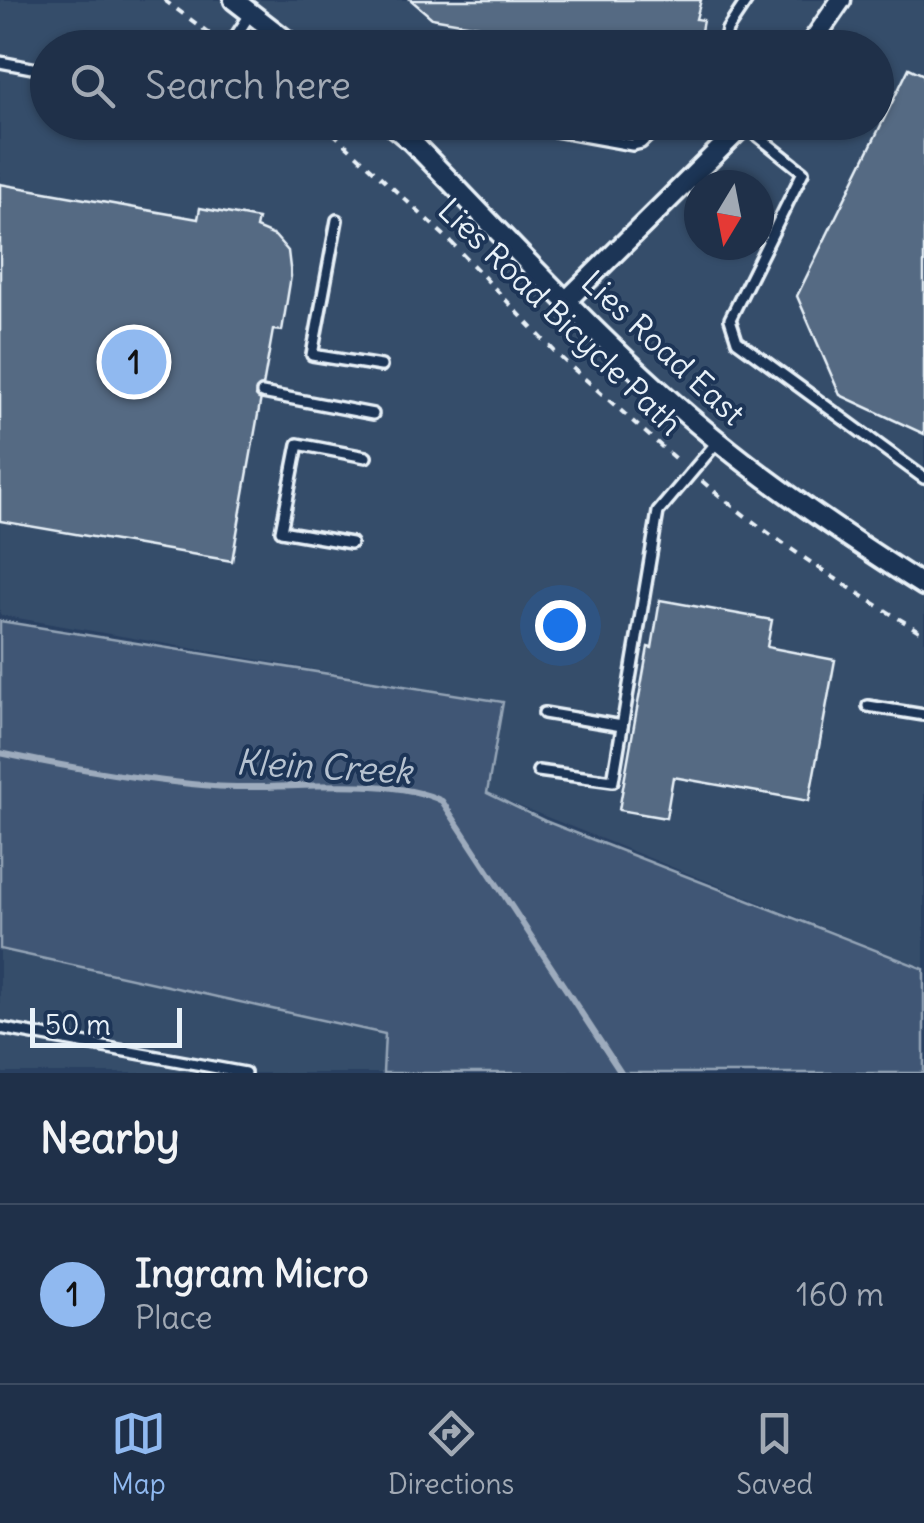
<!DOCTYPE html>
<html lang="en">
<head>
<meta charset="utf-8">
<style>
  :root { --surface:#1f3049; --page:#273850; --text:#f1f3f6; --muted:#a1a9b4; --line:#3c4b61; --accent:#90b9f0 }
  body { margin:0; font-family:Delius,sans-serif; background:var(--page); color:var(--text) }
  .compass { position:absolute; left:684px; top:170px; width:90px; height:90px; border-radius:50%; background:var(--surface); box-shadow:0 2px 8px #0004; rotate:190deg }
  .scale { position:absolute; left:30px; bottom:25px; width:152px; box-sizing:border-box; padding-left:10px; border:5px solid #e8f1f8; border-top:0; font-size:28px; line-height:35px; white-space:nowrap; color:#e8f1f8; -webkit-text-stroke:8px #1d3557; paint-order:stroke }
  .you { position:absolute; left:560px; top:625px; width:35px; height:35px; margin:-25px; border:8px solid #fff; border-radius:50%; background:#1a73e8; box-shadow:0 0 0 15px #1a73e833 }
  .badge { display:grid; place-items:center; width:65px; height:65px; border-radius:50%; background:var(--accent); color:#111; font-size:32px; font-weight:700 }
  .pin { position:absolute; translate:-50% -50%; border:5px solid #fff; box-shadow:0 2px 10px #0006 }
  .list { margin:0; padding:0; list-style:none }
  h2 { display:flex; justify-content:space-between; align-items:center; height:130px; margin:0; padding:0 40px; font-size:42px }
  h2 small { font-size:32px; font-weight:400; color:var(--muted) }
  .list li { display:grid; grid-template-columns:65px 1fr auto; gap:30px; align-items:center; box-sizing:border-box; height:180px; padding:0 40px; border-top:2px solid var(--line) }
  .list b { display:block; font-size:38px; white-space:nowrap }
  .list p { margin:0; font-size:32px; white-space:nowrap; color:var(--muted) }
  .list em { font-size:32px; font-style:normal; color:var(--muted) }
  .icon { flex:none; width:55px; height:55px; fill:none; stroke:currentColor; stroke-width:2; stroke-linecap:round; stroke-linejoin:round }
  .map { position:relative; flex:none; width:924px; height:1073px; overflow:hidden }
  .search { position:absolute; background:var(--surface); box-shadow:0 2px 8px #0004; left:30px; right:30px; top:30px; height:110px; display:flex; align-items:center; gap:25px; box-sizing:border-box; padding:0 35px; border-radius:55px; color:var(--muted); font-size:38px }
  .sheet { height:310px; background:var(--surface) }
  nav { display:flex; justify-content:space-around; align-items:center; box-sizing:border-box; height:140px; border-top:2px solid var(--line); background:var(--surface); font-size:28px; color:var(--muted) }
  nav a { display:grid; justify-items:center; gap:5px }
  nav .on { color:var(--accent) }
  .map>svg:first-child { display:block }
</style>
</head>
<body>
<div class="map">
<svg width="924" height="1073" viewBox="0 0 924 1073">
  <rect width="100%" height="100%" fill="#294061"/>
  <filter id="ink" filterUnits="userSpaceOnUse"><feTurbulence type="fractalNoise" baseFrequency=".01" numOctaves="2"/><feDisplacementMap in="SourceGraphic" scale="20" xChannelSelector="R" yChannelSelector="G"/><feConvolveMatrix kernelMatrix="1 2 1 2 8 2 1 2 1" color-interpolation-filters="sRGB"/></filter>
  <g filter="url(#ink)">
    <g fill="#364d6b" fill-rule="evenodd">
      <path d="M 0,0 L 924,0 L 924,968 L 487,793 L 502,702 L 0,615 ZM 48,48 L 876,48 L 876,122 L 48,122 ZM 699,185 L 759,185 L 759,245 L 699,245 Z"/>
      <path d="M 0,949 L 386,1034 L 383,1073 L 0,1073 Z"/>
    </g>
    <path fill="#415774" stroke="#94a4b6" stroke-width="2.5" d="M 0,621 L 503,702 L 487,793 L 545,821 L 924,969 L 924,1073 L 383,1073 L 385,1034 L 0,949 Z"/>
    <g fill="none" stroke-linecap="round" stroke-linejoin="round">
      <path stroke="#9dabbd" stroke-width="6" d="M 0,753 C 71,768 141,780 213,786 C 278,792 384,773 442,801 L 621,1073"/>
    </g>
    <g fill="#556a83" stroke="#e8f1f8" stroke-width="2.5">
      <path d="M 411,0 L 701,0 L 696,19 L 703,20 L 698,48 L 606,48 L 432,18 Z"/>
      <path d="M 909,68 L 924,75 L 924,434 L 840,395 L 797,296 Z"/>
      <path d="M 0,184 L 198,219 L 200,208 L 258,219 L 256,228 L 275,236 L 288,251 L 291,276 L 282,331 L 273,330 L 232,561 L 0,521 Z"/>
      <path d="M 660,600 L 772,620 L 767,647 L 835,660 L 809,801 L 673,777 L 666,818 L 619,810 L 648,647 L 652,648 Z"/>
    </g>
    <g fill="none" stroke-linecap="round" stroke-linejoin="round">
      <defs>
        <g id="lane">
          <path d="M 228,48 L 251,13"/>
          <path d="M 723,48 L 727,30 L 747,0"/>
          <path d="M 0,62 L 48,71"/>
          <path d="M 505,122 L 632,145 L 641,143 L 663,122"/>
          <path d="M 744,125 L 803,172 L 730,319 L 737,341 L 924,478"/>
          <path d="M 406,137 L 419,122"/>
          <path d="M 337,220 L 312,355 L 381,366"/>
          <path d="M 262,393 L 373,414"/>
          <path d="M 351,543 L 281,531 L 298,444 L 366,457"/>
          <path d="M 868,706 L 924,715"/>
          <path d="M 544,713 L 622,726"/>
          <path d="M 538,771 L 613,781 L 658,512 L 718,441"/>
          <path d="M 0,1028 L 245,1073"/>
        </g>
        <g id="street">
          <path d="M 234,0 L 296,48"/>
          <path d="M 808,48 L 841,0"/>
          <path d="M 388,122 L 412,142 C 511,243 607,351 718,441 C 783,494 853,541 924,586"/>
          <path d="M 566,301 L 747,122"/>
        </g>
      </defs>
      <use href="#lane" stroke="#e8f1f8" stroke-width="16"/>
      <use href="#street" stroke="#e8f1f8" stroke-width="25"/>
      <g stroke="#e8f1f8" stroke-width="4" stroke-dasharray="8 8" stroke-linecap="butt">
        <path d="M 164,0 L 217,39"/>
        <path d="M 321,122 L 448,239 L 559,356 L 679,462"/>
        <path d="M 702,481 C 770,539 847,587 924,634"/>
      </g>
      <use href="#lane" stroke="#1d3557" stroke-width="9"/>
      <use href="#street" stroke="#1d3557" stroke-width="18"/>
    </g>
  </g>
  <g text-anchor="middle" stroke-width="8" stroke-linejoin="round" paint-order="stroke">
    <g font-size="32" fill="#e8f1f8" stroke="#1d3557">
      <text transform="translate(560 317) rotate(44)" y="11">Lies Road Bicycle Path</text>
      <text transform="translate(663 348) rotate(43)" y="11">Lies Road East</text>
    </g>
    <g font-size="35" font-style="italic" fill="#b6c2d0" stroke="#1d3557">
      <text transform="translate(324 767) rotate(3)" y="12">Klein Creek</text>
    </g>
  </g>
</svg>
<svg class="compass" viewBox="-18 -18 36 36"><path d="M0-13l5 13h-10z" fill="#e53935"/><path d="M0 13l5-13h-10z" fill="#a1a9b4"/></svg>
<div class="scale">50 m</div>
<div class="you"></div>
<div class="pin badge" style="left:134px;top:362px">1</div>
<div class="search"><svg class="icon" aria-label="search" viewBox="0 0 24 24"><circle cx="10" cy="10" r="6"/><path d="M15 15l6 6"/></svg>Search here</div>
</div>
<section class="sheet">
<h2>Nearby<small></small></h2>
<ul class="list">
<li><span class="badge">1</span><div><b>Ingram Micro</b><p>Place</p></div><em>160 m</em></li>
</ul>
</section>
<nav>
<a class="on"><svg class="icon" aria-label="map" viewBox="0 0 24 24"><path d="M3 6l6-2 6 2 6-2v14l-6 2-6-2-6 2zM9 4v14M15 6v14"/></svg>Map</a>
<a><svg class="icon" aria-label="directions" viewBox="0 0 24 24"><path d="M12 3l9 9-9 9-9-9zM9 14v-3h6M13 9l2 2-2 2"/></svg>Directions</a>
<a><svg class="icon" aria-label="saved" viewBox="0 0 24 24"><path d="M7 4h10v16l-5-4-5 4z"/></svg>Saved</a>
</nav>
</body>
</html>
